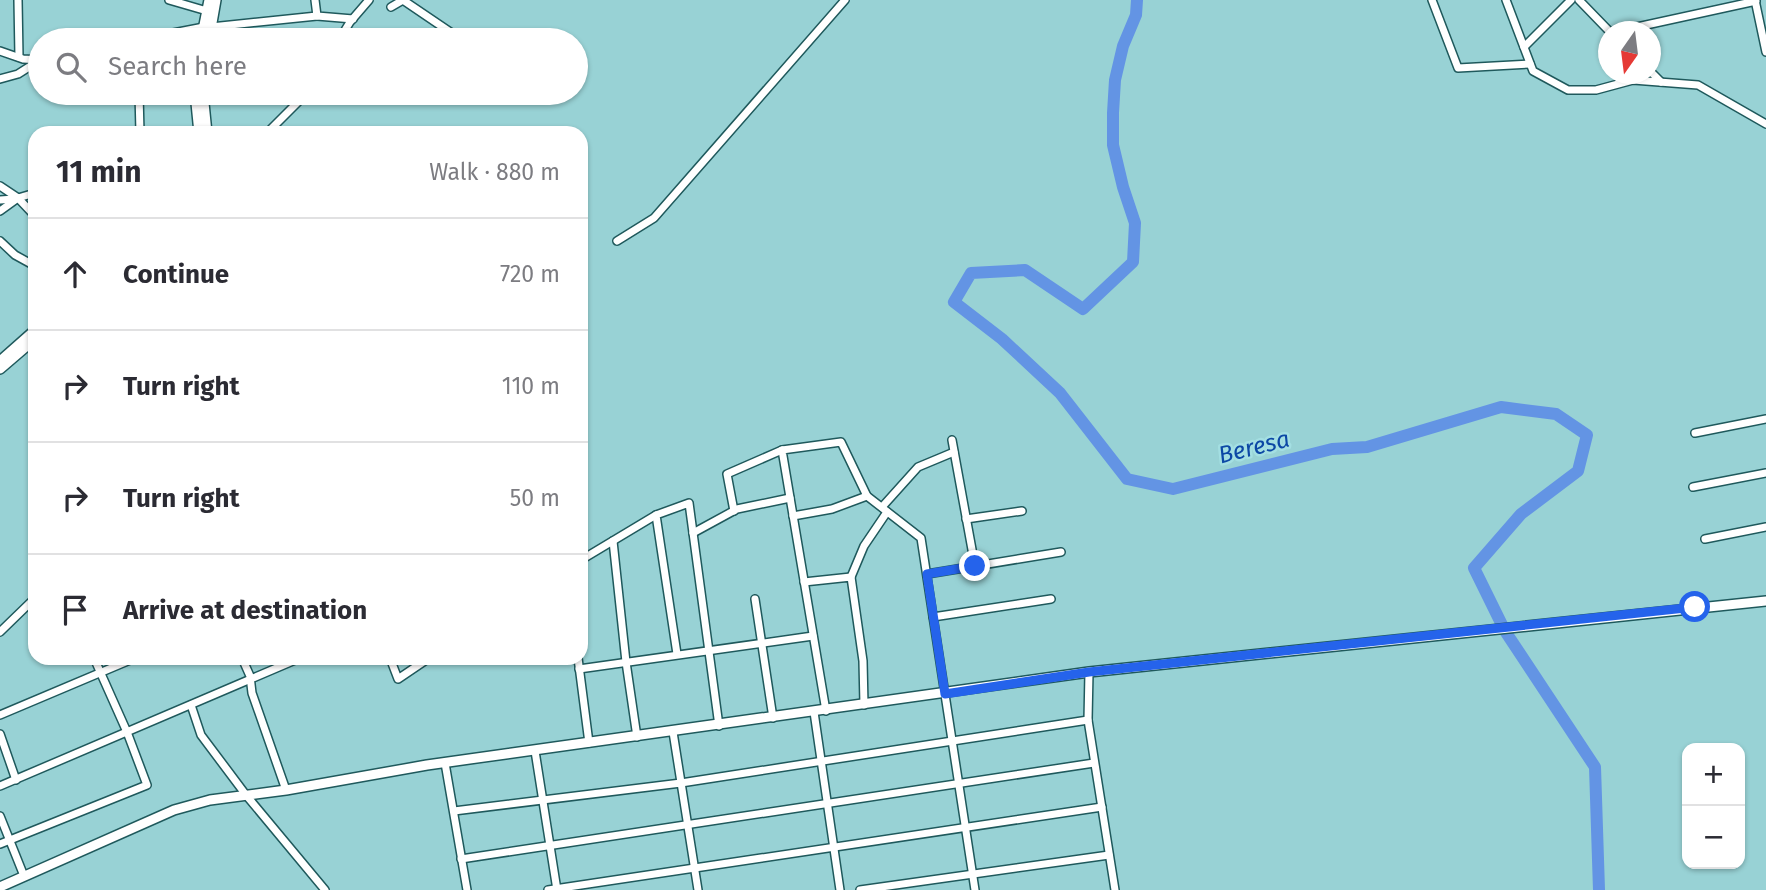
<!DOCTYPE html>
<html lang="en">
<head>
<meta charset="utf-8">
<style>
  :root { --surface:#fff; --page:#f2f2f3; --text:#2b2b33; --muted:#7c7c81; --line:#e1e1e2 }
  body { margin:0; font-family:"Fira Sans",sans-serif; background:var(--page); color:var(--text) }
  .controls { position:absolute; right:21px; bottom:21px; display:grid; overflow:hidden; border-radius:14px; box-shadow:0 2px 5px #0004 }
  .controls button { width:63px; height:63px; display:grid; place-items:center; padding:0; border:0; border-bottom:2px solid var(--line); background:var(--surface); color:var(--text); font:35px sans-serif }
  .compass { position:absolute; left:1598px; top:21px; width:63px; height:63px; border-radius:50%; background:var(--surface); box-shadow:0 2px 5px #0004; rotate:194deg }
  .stop { position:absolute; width:21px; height:21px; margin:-16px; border:5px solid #2563eb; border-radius:50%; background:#fff }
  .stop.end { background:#2563eb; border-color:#fff; box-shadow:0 2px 7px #0008 }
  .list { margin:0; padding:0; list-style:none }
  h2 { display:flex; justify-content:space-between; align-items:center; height:91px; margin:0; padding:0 28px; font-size:30px }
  h2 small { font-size:23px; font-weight:400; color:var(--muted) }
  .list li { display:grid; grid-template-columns:46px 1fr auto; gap:21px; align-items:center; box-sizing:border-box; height:112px; padding:0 28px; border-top:2px solid var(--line) }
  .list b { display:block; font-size:26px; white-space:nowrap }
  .list em { font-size:23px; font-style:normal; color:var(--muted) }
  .icon { flex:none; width:38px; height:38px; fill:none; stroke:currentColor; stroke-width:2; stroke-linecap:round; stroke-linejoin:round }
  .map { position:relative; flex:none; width:1766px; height:890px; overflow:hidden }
  .search { position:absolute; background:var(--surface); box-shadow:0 2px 5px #0004; left:28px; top:28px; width:560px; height:77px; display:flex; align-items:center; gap:18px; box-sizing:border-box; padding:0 24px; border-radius:38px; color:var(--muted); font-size:26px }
  .panel { position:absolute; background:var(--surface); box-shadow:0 2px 5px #0004; left:28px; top:126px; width:560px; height:539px; border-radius:21px }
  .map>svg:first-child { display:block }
</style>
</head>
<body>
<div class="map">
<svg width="1766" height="890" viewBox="0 0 1766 890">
  <rect width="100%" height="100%" fill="#98d2d5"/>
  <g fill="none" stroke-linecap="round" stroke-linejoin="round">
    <path stroke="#6394e4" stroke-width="12" d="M 1137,0 L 1136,15 L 1123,46 L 1115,80 L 1113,113 L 1113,145 L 1123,187 L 1135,223 L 1133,262 L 1083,309 L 1025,270 L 971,273 L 954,302 L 1002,339 L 1060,393 L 1127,479 L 1173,489 L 1332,449 L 1367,447 L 1501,407 L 1556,414 L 1587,435 L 1578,471 L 1521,514 L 1474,568 L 1505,631 L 1595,767 L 1599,890"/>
    <defs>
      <g id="minor">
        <path d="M 18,0 L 19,57"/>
        <path d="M 169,0 L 207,11"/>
        <path d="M 315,0 L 317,16 L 353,19"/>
        <path d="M 403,0 L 456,36"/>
        <path d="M 1432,0 L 1458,68 L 1530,64"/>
        <path d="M 1506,0 L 1533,71 L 1568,90 L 1596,90 L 1633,80 L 1698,85 L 1766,124"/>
        <path d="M 1579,0 L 1610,32"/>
        <path d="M 1755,0 L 1766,52"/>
        <path d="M 391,7 L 403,0"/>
        <path d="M 211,27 L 317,16"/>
        <path d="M 1614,32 L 1756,1"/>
        <path d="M 137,40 L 204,27"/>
        <path d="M 339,40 L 350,22 L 369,0"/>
        <path d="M 1524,47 L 1571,0"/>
        <path d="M 0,51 L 23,59 L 40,60"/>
        <path d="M 1650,71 L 1661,82"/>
        <path d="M 0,79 L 18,74 L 40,60"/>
        <path d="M 139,93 L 140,133"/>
        <path d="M 267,133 L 307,93"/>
        <path d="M 0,186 L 18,198 L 35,193"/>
        <path d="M 18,198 L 35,216"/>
        <path d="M 0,200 L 14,199"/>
        <path d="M 0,211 L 18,198"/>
        <path d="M 0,241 L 15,255 L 35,266"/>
        <path d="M 617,241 L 654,218 L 845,0"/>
        <path d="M 1695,433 L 1766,419"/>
        <path d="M 952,440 L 975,566"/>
        <path d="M 1693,487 L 1766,473"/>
        <path d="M 882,507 L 918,467 L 954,452"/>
        <path d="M 734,511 L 727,474 L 782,450"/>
        <path d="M 793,516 L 832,509 L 867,496"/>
        <path d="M 966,519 L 1022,511"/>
        <path d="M 693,533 L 737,509 L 790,498"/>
        <path d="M 1705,539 L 1766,527"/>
        <path d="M 613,541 L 626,662 L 637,737"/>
        <path d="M 581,560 L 656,515"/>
        <path d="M 927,574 L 1061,552"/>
        <path d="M 851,577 L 864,546 L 887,512"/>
        <path d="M 804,582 L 851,577 L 863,661 L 864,705"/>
        <path d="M 755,599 L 773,718"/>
        <path d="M 933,617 L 1051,599"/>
        <path d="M 0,632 L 35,598"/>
        <path d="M 677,654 L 656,515 L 689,503 L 719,726"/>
        <path d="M 242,658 L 250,676 L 252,693 L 286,790"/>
        <path d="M 390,658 L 398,679 L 429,658"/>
        <path d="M 578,658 L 589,743"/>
        <path d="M 579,669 L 813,636"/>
        <path d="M 1089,672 L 1088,720 L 1115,890"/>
        <path d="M 191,705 L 201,735 L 246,795 L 325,890"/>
        <path d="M 826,711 L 782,450 L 841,442 L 867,496 L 921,538 L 975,890"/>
        <path d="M 814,712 L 840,890"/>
        <path d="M 0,715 L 135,658"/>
        <path d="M 673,732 L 698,890"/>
        <path d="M 0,734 L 16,780"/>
        <path d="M 535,751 L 557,890"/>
        <path d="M 445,763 L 467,890"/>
        <path d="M 0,786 L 300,658"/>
        <path d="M 454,811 L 681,783 L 1088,720"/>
        <path d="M 0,816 L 24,876"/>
        <path d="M 0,844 L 147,785 L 127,732 L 94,658"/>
        <path d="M 461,859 L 1094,763"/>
        <path d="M 548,890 L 1102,807"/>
        <path d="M 860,890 L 1109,855"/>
      </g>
      <g id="tertiary">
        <path d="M 201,40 L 209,0"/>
        <path d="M 209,40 L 216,0"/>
        <path d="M 195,93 L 199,133"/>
        <path d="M 203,93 L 207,133"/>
        <path d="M 0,361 L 35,330"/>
        <path d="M 0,369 L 35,339"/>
        <path d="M 0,887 L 174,810 L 210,800 L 286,790 L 427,765 L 1089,672 L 1766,601"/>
      </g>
    </defs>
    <use href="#minor" stroke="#1f595c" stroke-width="10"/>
    <use href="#tertiary" stroke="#1f595c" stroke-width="12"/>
    <use href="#minor" stroke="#fff" stroke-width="7"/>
    <use href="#tertiary" stroke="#fff" stroke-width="9"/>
  </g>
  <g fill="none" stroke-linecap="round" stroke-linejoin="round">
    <path stroke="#2563eb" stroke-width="9" d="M 975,566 L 927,574 L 945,694 L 1089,672 L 1695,607"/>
  </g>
  <g text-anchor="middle" stroke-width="5" stroke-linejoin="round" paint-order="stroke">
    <g font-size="24" font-style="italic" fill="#0c48a5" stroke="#a4dfe2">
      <text transform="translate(1254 447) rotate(-14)" y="8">Beresa</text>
    </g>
  </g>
</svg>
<div class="controls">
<button>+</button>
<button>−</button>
</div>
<svg class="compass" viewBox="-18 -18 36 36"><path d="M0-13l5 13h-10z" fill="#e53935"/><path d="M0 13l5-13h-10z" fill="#7c7c81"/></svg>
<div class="stop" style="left:1695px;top:607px"></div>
<div class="stop end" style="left:975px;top:566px"></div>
<div class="search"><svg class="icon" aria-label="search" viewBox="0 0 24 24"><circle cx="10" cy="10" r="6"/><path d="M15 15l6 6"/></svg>Search here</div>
<section class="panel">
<h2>11 min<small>Walk · 880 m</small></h2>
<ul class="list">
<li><svg class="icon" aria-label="ahead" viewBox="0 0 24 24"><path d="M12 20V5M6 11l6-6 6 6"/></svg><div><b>Continue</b></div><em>720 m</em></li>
<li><svg class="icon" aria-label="right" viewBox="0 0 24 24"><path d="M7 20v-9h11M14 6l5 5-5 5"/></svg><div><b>Turn right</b></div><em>110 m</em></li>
<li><svg class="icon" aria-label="right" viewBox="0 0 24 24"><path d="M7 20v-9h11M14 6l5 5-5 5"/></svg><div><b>Turn right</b></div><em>50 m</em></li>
<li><svg class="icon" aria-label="arrive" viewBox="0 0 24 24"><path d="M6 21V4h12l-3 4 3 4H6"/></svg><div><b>Arrive at destination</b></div></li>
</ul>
</section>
</div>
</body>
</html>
